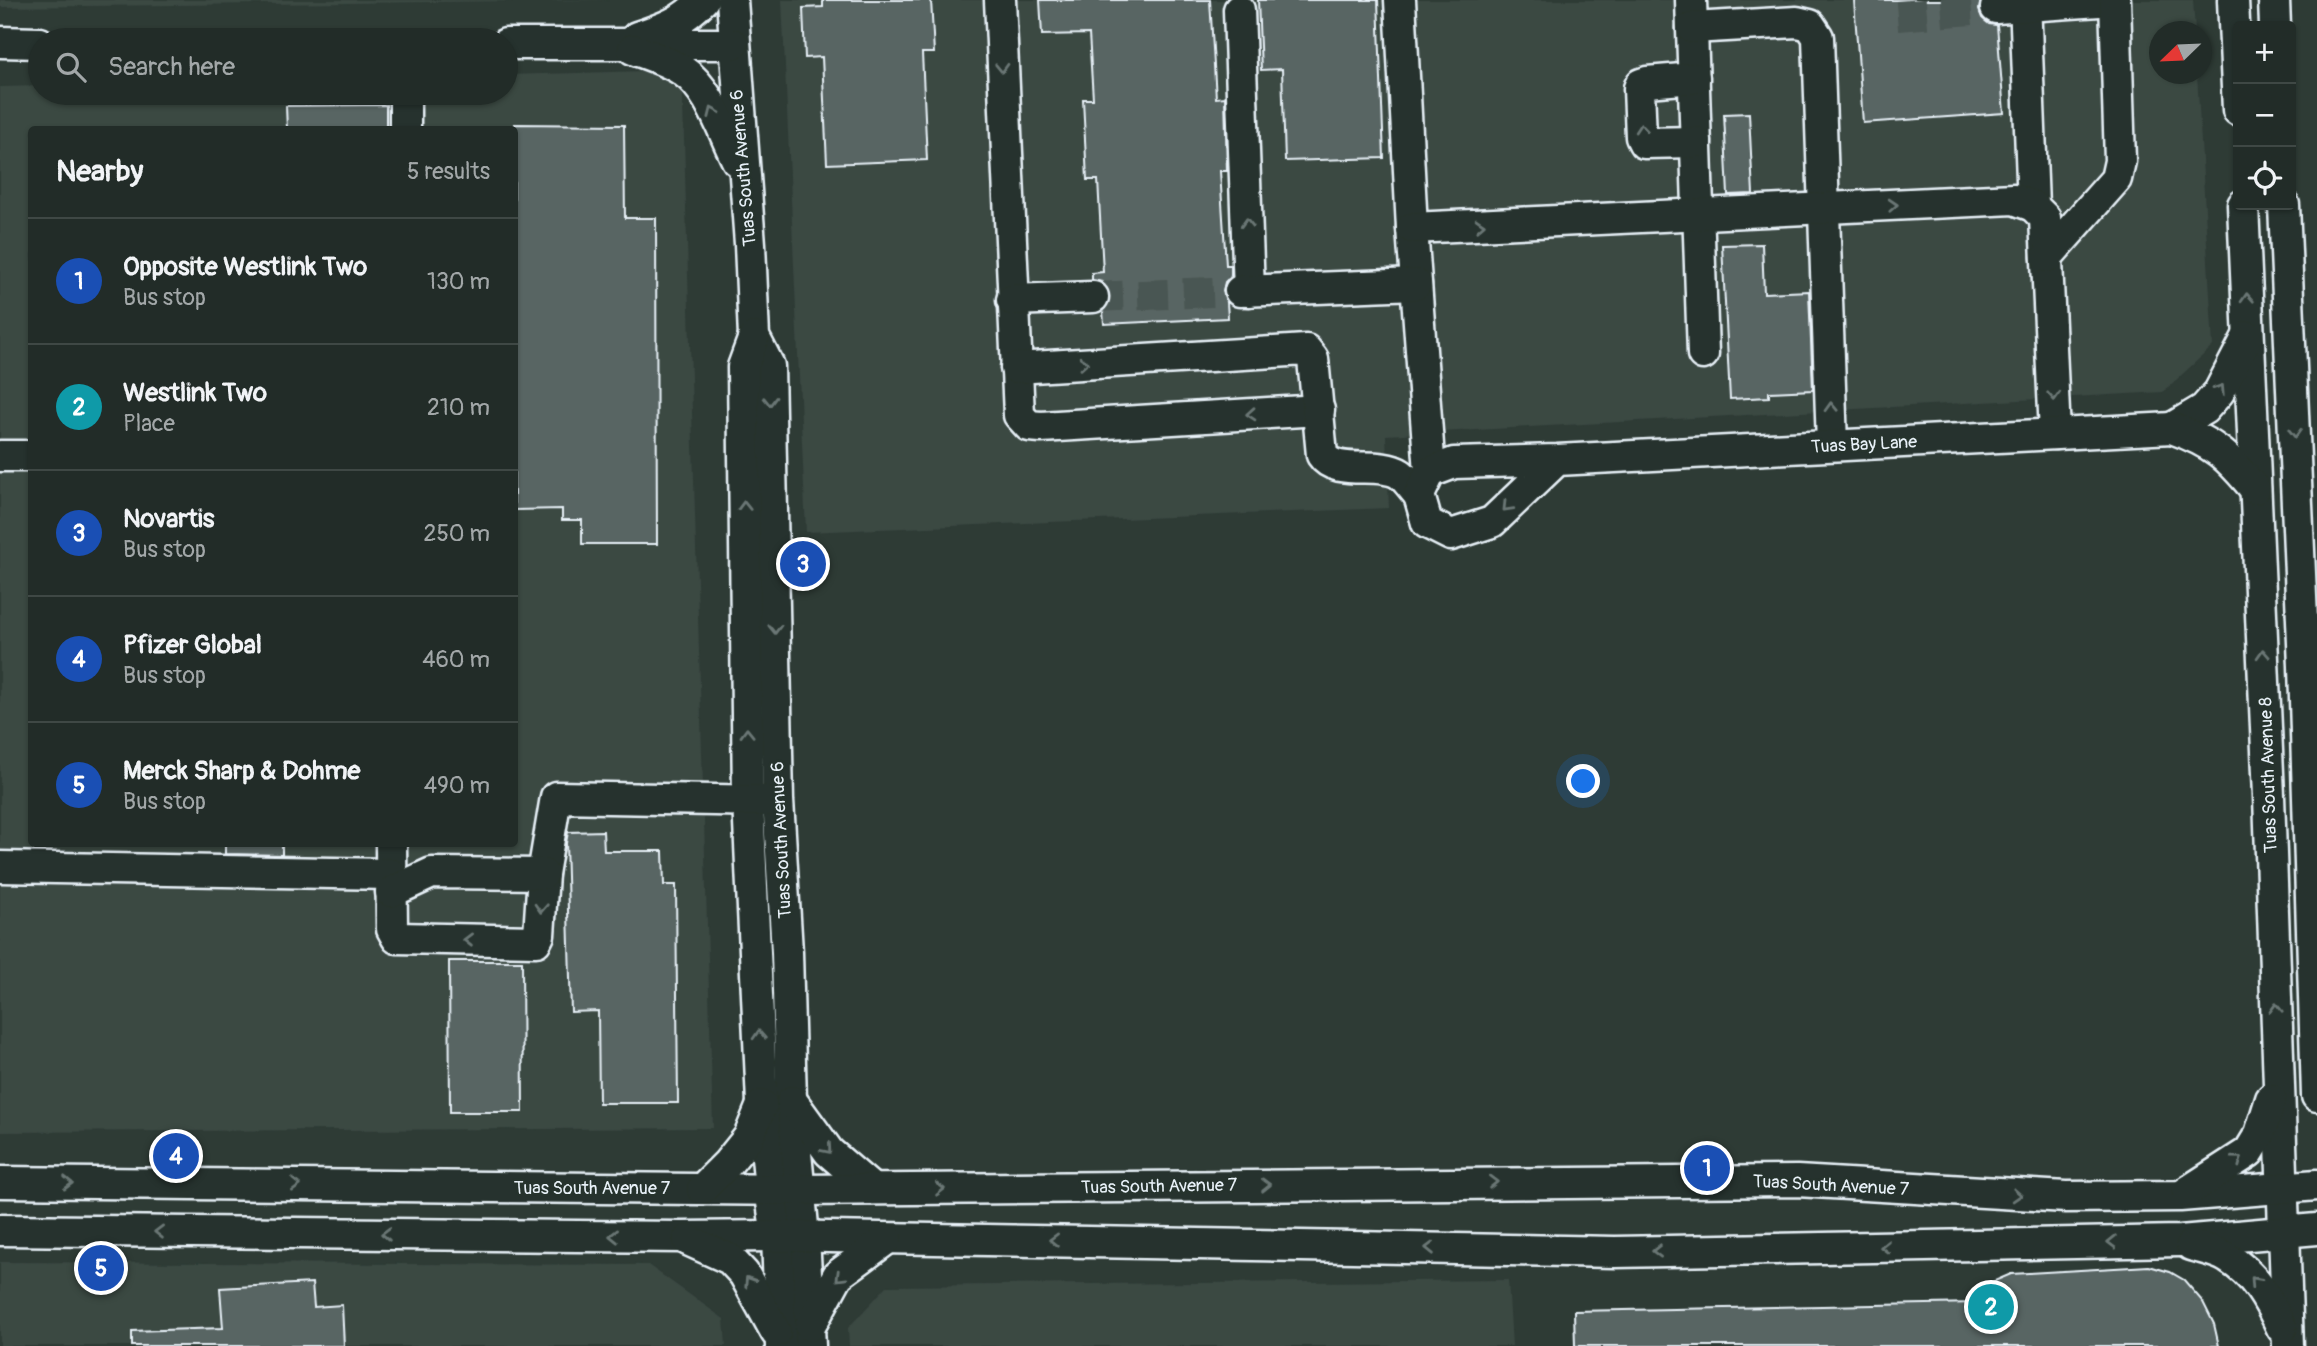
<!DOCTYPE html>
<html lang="en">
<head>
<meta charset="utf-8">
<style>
  :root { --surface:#222c28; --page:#2a3430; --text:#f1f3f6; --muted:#a2a7a8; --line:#3f4845; --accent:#ea580c }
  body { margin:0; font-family:Pangolin,sans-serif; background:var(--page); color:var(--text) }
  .controls { position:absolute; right:21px; top:21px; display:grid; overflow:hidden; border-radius:7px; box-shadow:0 2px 5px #0004 }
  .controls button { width:63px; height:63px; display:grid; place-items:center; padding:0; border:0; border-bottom:2px solid var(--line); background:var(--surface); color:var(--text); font:35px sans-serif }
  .compass { position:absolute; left:2149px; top:21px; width:63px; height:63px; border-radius:50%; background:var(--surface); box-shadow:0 2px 5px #0004; rotate:247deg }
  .you { position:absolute; left:1584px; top:782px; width:24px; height:24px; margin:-18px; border:5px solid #fff; border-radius:50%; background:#1a73e8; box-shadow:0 0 0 10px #1a73e833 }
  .badge { display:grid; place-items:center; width:46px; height:46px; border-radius:50%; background:var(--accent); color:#fff; font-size:23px; font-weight:700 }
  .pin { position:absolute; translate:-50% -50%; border:4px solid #fff; box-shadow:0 2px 7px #0006 }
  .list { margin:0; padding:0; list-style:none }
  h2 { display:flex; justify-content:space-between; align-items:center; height:91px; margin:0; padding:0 28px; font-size:30px }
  h2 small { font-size:23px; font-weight:400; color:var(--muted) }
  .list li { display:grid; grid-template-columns:46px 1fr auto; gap:21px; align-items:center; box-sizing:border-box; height:126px; padding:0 28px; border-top:2px solid var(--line) }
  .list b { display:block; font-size:26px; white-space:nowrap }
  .list p { margin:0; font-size:23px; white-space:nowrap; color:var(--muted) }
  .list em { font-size:23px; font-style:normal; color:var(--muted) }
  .icon { flex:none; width:38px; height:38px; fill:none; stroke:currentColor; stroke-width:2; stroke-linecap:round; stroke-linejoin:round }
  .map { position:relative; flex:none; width:2317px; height:1346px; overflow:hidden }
  .search { position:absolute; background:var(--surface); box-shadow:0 2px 5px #0004; left:28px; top:28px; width:490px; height:77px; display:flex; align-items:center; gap:18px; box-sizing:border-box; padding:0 24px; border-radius:38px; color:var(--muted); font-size:26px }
  .panel { position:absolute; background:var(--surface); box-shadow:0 2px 5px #0004; left:28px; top:126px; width:490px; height:721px; border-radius:7px }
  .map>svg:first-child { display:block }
</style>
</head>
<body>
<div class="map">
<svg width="2317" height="1346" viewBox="0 0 2317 1346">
  <rect width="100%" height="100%" fill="#2e3b35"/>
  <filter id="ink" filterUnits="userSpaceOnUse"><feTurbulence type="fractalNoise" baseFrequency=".0143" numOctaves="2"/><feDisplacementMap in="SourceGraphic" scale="14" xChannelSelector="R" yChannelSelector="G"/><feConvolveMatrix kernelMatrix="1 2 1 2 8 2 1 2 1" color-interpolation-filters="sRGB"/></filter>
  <g filter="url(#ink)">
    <g fill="#3b4843" fill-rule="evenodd">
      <path d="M 0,0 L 610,0 L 0,7 Z"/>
      <path d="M 782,0 L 2193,0 L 2195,31 L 2160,32 L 2160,74 L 2197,74 L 2213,346 L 2163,392 L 1386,435 L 1389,508 L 806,532 Z"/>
      <path d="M 682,70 L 713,1128 L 0,1132 L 0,87 L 40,86 L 40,93 L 506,93 L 506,75 ZM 32,130 L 514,130 L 514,844 L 32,844 Z"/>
      <path d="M 0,1262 L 648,1265 L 724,1319 L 726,1346 L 0,1346 Z"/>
      <path d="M 1508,1280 L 1512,1346 L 849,1346 L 848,1328 L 887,1286 Z"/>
    </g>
    <g fill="#596563" stroke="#e8f1f8" stroke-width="2">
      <path d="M 823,0 L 931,0 L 934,53 L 922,53 L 927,160 L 827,164 L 822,57 L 805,58 L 803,8 L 823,7 Z"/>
      <path d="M 1040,0 L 1210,0 L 1216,98 L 1225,97 L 1227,171 L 1220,171 L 1226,265 L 1231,265 L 1231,276 L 1225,282 L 1223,291 L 1227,302 L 1228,318 L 1104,324 L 1103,311 L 1109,305 L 1110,296 L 1108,288 L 1102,282 L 1092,280 L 1092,273 L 1103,272 L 1098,180 L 1087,180 L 1083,99 L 1093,99 L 1089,34 L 1042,35 Z"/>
      <path d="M 1258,0 L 1378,0 L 1384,158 L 1285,161 L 1282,69 L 1261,70 Z"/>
      <path d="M 1854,0 L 1981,0 L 1979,10 L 1982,18 L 1989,24 L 1997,25 L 2004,113 L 1863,123 Z"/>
      <path d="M 386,105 L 386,130 L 287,130 L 286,106 Z"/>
      <path d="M 1749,113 L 1753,194 L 1728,195 L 1724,114 Z"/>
      <path d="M 514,124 L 624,125 L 625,218 L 656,218 L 657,544 L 582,544 L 582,520 L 562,520 L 562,509 L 514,510 Z"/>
      <path d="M 1762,244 L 1764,293 L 1809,291 L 1813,390 L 1769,392 L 1769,397 L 1730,399 L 1722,245 Z"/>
      <path d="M 603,831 L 604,851 L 663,851 L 664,885 L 676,885 L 678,1103 L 599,1103 L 598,1011 L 571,1012 L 566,843 L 568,832 Z"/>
      <path d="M 225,844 L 282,844 L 282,855 L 225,854 Z"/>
      <path d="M 449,961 L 522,961 L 523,1112 L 450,1112 Z"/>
      <path d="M 2149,1266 L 2170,1272 L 2184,1280 L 2203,1302 L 2214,1324 L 2219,1346 L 1575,1346 L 1574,1311 L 1978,1303 L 1983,1290 L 1992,1282 L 2011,1274 Z"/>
      <path d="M 312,1283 L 314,1307 L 342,1305 L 344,1346 L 132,1346 L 132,1331 L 223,1328 L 220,1288 Z"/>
    </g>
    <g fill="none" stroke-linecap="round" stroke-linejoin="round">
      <g stroke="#4a5652" stroke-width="30" stroke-dasharray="30 15" stroke-linecap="butt">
        <path d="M 1897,16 L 1996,8"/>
        <path d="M 1093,297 L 1240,291"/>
      </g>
      <defs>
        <g id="minor">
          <path d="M 732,0 L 750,244 L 754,337 L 769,366 L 778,800 L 787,952 L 791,1101 L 804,1237 L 810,1346"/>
          <path d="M 1000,0 L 1019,415 L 1029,426 L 1041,427 L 1319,410"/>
          <path d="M 1400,0 L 1412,228 L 1430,472"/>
          <path d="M 1691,0 L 1703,354"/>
          <path d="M 2025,0 L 2033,206"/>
          <path d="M 2233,0 L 2238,110"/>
          <path d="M 2274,0 L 2275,26"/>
          <path d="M 1996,8 L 2114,0"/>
          <path d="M 1239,10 L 1249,291"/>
          <path d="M 1692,28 L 1797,22 L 1810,25 L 1818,37 L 1832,445"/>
          <path d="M 637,37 C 665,28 682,22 703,0"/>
          <path d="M 0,42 L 40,43"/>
          <path d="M 506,44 L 733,44"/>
          <path d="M 633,49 C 649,55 669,61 683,71 C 711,90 722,131 737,160"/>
          <path d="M 1694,78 L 1647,82 L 1641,84 L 1639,88 L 1641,137 L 1644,143 L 1696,142"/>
          <path d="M 405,130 L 405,93"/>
          <path d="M 2243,205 L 2269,796 L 2288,1346"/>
          <path d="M 2284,205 L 2304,666 L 2317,1096"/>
          <path d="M 1412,228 L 2014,199 L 2033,206 L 2045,218 L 2055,434"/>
          <path d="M 2047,257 L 2116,179 L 2120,161 L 2115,0"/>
          <path d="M 1240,291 L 1416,284"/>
          <path d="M 1012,300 L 1093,297"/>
          <path d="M 754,337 L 743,367 L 748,801 L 762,1103 L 770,1189 L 777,1236 L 781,1346"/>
          <path d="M 1016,368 L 1306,350 L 1313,359 L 1322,455 C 1336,477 1379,460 1400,474 C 1407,479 1413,489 1419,495"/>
          <path d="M 2172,428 L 2204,409 L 2219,392 L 2248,336"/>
          <path d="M 0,456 L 32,456"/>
          <path d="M 1557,460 L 1492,522 L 1451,535 L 1427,523 L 1419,495 L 1430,472 L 1454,463 L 1557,460 L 2172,428 C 2214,443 2228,456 2255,489"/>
          <path d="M 391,844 L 392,929 L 397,938 L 536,941 L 539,935 L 543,874 L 556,797 L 767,801"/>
          <path d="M 0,867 L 391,874"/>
          <path d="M 391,892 L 432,873 L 543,874"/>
          <path d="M 792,1101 L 829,1152 L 872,1189"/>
          <path d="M 0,1182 L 799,1190 L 1797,1181 L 2066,1197 L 2180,1196 L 2317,1185"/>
          <path d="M 702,1189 L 728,1163 L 749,1137 L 762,1105"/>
          <path d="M 2187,1192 L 2249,1152 L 2260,1134 L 2271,1099"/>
          <path d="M 0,1230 L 682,1237 L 777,1236 L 1615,1252 L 2180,1241 L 2317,1229"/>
          <path d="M 688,1240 L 730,1259 L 744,1274 L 776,1332"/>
          <path d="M 2191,1245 C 2203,1249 2218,1251 2228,1258 C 2256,1275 2269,1300 2282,1328"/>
          <path d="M 810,1326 L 838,1275 L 887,1239"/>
        </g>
      </defs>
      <use href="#minor" stroke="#e8f1f8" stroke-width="35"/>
      <use href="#minor" stroke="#26332d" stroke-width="30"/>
    </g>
    <defs><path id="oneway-chevron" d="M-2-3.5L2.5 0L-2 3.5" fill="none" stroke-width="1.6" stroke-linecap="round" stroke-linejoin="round" transform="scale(1.75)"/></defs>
    <g stroke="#6a7674">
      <use href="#oneway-chevron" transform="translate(1002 68) rotate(88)"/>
      <use href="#oneway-chevron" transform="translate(713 112) rotate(-114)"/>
      <use href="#oneway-chevron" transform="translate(1641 128) rotate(-95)"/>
      <use href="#oneway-chevron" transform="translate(1893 205) rotate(-3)"/>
      <use href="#oneway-chevron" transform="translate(1247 223) rotate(-92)"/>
      <use href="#oneway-chevron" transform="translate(1480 225) rotate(-3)"/>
      <use href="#oneway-chevron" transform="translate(2247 298) rotate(-93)"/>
      <use href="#oneway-chevron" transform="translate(1084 363) rotate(-4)"/>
      <use href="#oneway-chevron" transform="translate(2220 389) rotate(-57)"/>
      <use href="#oneway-chevron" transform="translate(2054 396) rotate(87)"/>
      <use href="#oneway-chevron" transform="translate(770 401) rotate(89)"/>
      <use href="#oneway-chevron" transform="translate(1831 407) rotate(-92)"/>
      <use href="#oneway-chevron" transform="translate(1251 414) rotate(176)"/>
      <use href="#oneway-chevron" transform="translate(2295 433) rotate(88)"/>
      <use href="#oneway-chevron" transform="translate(744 506) rotate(-91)"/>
      <use href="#oneway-chevron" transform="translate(1507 507) rotate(134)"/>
      <use href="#oneway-chevron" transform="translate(775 629) rotate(89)"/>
      <use href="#oneway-chevron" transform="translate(2263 654) rotate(-93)"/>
      <use href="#oneway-chevron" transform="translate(747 733) rotate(-91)"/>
      <use href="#oneway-chevron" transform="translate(541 908) rotate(93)"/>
      <use href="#oneway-chevron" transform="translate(468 940) rotate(-179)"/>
      <use href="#oneway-chevron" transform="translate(2276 1008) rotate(-92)"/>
      <use href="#oneway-chevron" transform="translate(759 1035) rotate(-93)"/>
      <use href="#oneway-chevron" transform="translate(827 1149) rotate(49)"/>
      <use href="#oneway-chevron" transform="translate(2238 1160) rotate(-36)"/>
      <use href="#oneway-chevron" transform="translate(1493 1182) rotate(-1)"/>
      <use href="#oneway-chevron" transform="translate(68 1183) rotate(1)"/>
      <use href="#oneway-chevron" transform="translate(296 1185) rotate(1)"/>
      <use href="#oneway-chevron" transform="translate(1266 1185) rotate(-1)"/>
      <use href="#oneway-chevron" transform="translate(940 1189) rotate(-1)"/>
      <use href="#oneway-chevron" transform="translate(2017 1195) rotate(3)"/>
      <use href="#oneway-chevron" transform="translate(159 1232) rotate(-179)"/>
      <use href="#oneway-chevron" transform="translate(386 1234) rotate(-179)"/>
      <use href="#oneway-chevron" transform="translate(614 1236) rotate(-179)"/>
      <use href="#oneway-chevron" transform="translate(1054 1240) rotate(-179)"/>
      <use href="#oneway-chevron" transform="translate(2112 1242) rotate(179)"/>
      <use href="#oneway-chevron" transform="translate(1885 1247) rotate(179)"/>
      <use href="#oneway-chevron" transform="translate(1430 1248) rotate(-179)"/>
      <use href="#oneway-chevron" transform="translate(1657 1251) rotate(179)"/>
      <use href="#oneway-chevron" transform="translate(840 1277) rotate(136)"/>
      <use href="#oneway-chevron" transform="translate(749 1281) rotate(-123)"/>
      <use href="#oneway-chevron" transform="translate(2255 1281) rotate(-132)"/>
    </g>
  </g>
  <g text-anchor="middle" stroke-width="5" stroke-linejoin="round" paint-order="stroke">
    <g font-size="18" fill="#e8f1f8" stroke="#26332d">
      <text transform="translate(743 168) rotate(-95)" y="6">Tuas South Avenue 6</text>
      <text transform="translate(1864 444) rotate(-3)" y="6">Tuas Bay Lane</text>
      <text transform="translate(2268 775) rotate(-92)" y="6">Tuas South Avenue 8</text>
      <text transform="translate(781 840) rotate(-93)" y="6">Tuas South Avenue 6</text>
      <text transform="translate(1831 1185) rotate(3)" y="6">Tuas South Avenue 7</text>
      <text transform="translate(1159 1186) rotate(-1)" y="6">Tuas South Avenue 7</text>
      <text x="592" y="1194">Tuas South Avenue 7</text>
    </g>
  </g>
</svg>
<div class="controls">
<button>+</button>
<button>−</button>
<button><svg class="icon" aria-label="locate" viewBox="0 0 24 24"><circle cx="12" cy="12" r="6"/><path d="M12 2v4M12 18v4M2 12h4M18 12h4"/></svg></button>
</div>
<svg class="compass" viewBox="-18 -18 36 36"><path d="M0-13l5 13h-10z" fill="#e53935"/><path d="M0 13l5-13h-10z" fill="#a2a7a8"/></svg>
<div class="you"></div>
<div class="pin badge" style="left:1707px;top:1168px;background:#1a4fb4">1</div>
<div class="pin badge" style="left:1991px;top:1307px;background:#0f9aa8">2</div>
<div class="pin badge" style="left:803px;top:564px;background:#1a4fb4">3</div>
<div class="pin badge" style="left:176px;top:1156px;background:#1a4fb4">4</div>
<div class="pin badge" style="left:101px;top:1268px;background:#1a4fb4">5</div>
<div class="search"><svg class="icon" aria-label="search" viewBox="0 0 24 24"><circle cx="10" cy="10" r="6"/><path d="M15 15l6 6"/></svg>Search here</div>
<section class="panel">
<h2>Nearby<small>5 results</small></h2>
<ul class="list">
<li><span class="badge" style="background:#1a4fb4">1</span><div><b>Opposite Westlink Two</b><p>Bus stop</p></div><em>130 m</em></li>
<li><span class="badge" style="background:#0f9aa8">2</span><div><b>Westlink Two</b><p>Place</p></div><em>210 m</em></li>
<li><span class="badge" style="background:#1a4fb4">3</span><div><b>Novartis</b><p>Bus stop</p></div><em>250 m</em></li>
<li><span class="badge" style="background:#1a4fb4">4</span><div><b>Pfizer Global</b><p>Bus stop</p></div><em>460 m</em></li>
<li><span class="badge" style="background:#1a4fb4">5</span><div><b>Merck Sharp &amp; Dohme</b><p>Bus stop</p></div><em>490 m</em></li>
</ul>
</section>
</div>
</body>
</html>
